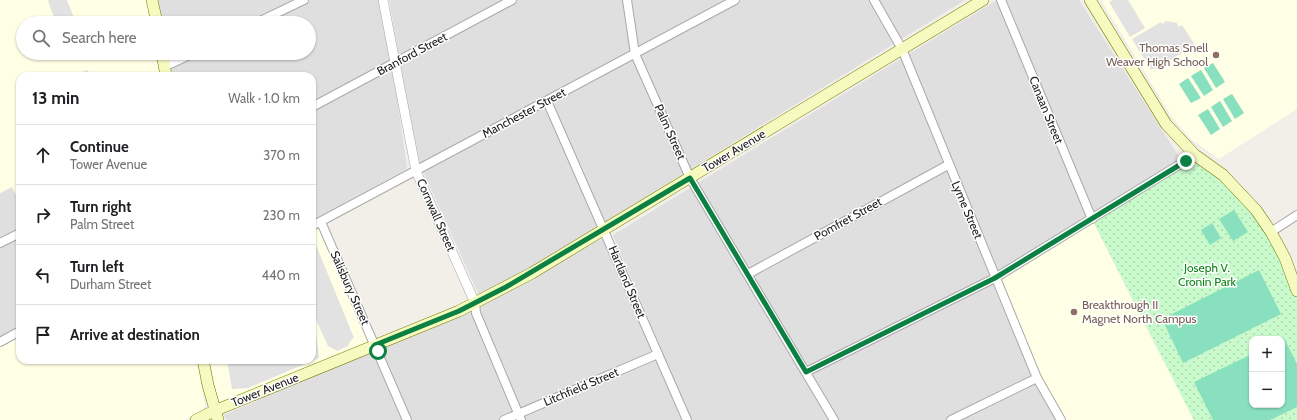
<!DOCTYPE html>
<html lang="en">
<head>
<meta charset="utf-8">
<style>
  :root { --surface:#fff; --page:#f2f2f2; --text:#202124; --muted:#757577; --line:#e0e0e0 }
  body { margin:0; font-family:Cabin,sans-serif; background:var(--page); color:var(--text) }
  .controls { position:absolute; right:12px; bottom:12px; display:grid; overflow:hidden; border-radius:8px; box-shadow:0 1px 3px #0004 }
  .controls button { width:36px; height:36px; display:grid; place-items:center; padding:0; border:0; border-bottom:1px solid var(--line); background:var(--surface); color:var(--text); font:20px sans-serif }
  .stop { position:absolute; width:12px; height:12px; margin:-9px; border:3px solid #0b8043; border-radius:50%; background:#fff }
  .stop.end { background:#0b8043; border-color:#fff; box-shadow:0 1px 4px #0008 }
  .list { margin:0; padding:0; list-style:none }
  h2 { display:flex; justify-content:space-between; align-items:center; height:52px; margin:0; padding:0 16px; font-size:17px }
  h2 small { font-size:13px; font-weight:400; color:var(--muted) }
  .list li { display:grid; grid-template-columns:26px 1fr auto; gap:12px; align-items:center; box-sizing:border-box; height:60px; padding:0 16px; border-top:1px solid var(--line) }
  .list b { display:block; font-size:15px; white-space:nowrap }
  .list p { margin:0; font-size:13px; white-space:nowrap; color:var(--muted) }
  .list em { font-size:13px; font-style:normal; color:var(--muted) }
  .icon { flex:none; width:22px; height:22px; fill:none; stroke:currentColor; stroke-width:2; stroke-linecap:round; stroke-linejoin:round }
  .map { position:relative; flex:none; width:1297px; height:420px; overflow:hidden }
  .search { position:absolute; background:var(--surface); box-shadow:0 1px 3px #0004; left:16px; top:16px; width:300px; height:44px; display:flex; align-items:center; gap:10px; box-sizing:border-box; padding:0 14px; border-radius:22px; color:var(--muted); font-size:15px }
  .panel { position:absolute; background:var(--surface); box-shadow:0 1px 3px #0004; left:16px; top:72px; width:300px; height:292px; border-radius:12px }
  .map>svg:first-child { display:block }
</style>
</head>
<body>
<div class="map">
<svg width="1297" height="420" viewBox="0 0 1297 420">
  <defs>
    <pattern id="park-dots" width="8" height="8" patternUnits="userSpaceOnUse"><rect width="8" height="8" fill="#c8facc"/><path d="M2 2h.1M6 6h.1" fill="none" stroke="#acd6af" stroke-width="1.8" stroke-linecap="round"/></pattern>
  </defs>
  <rect width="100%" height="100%" fill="#f2efe9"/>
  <g fill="#e0dfdf">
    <path d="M 158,0 L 379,0 L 394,77 L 407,167 L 405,170 L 312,220 L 312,76 L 171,76 L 167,53 L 309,53 L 309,23 L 162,23 Z"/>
    <path d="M 389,0 L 965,0 L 522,273 L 479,295 L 417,158 Z"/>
    <path d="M 997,0 L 1079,0 L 1178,155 L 1176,163 L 990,277 L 1037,388 L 1056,420 L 691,420 L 613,235 Z"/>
    <path d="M 12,187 L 20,202 L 20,327 L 0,339 L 0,193 Z"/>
    <path d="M 601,239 L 605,240 L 682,420 L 227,420 L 224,415 L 493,300 Z"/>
  </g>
  <g fill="#ffffe5">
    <path d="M 0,0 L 146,0 L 150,23 L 23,23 L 23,53 L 156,53 L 159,76 L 20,76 L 20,202 L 12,187 L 0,193 Z"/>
    <path d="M 1101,0 L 1297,0 L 1297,109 L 1219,159 L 1191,139 L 1172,117 Z"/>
    <path d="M 1092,219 L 1156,347 L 1194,420 L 1061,420 L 1037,378 L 995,278 Z"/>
    <path d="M 316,229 L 320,230 L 369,342 L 223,403 L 219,402 L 214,383 L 210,360 L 312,360 L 312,231 Z"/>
    <path d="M 20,336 L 20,360 L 197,360 L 205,406 L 202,410 L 185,420 L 0,420 L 0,347 Z"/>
  </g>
  <path fill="url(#park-dots)" fill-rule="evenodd" d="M 1195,155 L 1256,210 L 1297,291 L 1297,420 L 1194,420 L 1092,219 ZM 1252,339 L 1282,339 L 1282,405 L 1252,405 Z"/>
  <g fill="#88e0be">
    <path d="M 1213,63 L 1225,82 L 1216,88 L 1204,68 Z"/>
    <path d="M 1201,70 L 1213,90 L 1204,96 L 1191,76 Z"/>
    <path d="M 1188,78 L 1201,98 L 1191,103 L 1179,84 Z"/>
    <path d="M 1232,94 L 1244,113 L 1235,119 L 1223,99 Z"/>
    <path d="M 1220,101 L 1232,121 L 1223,127 L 1211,107 Z"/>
    <path d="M 1208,109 L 1220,129 L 1211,135 L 1198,115 Z"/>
    <path d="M 1234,210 L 1248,232 L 1233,241 L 1219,219 Z"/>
    <path d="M 1212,223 L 1221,238 L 1210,245 L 1201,230 Z"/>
    <path d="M 1259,270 L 1281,314 L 1183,363 L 1162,319 Z"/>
    <path d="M 1284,338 L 1297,364 L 1297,407 L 1270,420 L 1213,420 L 1194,382 L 1252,354 L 1252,405 L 1282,405 L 1282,339 Z"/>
  </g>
  <g fill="#e2e2e2">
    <path d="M 49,0 L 67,0 L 76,23 L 56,23 L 48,1 Z"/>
    <path d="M 1113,0 L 1128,0 L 1145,28 L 1130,37 L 1109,2 Z"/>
    <path d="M 1166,21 L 1177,23 L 1178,27 L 1182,25 L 1195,45 L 1156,69 L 1155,68 L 1151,70 L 1132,39 L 1161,22 L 1162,24 Z"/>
    <path d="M 87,70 L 93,76 L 75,76 L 75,75 Z"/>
    <path d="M 314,240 L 354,338 L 351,340 L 348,346 L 337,351 L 328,346 L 316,320 L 312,319 L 312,241 Z"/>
    <path d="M 312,324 L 315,324 L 319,358 L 248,388 L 232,389 L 227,360 L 312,360 Z"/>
  </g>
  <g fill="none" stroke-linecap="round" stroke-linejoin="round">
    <defs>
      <g id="minor">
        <path d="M 627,0 L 635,54 L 690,178 L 834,420"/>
        <path d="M 874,0 L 902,49 L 1037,378 L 1061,420"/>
        <path d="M 1001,0 L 1092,219"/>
        <path d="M 256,23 L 304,0"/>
        <path d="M 164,67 L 194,53"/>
        <path d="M 547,101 L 687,420"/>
        <path d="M 312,107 L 512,0"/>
        <path d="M 321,222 L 407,420"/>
        <path d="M 312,226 L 735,0"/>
        <path d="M 1271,232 L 1297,215"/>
        <path d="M 0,243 L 20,233"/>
        <path d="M 748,274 L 948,165"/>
        <path d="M 475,303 L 476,313 L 521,420"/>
        <path d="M 0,342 L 20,331"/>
        <path d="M 806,372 L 995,278 L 1195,155"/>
        <path d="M 504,420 L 658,354"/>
        <path d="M 951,420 L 1037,378"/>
      </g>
      <path id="tertiary" d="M 383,0 L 416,171 L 475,303"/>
      <g id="secondary">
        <path d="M 152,0 L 157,23"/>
        <path d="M 1090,0 L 1166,124 L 1195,155 L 1223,175 L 1256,210 L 1271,232 L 1285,258 L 1297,291"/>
        <path d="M 162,53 L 166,76"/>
        <path d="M 203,360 L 208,385 L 218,420"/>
        <path d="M 196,420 L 214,411 L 459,311 L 532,273 L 983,0"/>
      </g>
    </defs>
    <use href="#minor" stroke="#a9a9a9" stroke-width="10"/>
    <use href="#tertiary" stroke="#a9a9a9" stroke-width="10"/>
    <use href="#secondary" stroke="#707d05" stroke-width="12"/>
    <use href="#minor" stroke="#fff" stroke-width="8"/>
    <use href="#tertiary" stroke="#fff" stroke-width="9"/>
    <use href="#secondary" stroke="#f7fabf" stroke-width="11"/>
  </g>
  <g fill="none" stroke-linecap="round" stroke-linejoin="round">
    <path stroke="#0b8043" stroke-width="5" d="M 378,351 L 375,345 L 459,311 L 506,287 L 690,178 L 806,372 L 995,278 L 1186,161"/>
  </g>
  <g fill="#8d6e63" stroke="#fff" stroke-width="1.5">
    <circle cx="1216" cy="55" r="4"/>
    <circle cx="1074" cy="312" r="4"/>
  </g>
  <g text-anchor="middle" stroke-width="3" stroke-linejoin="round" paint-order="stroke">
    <g font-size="12" fill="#785e54" stroke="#fff" text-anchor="end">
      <text x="1208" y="52">Thomas Snell<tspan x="1208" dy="14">Weaver High School</tspan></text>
      <text x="1082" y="309" text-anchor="start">Breakthrough II<tspan x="1082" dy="14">Magnet North Campus</tspan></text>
    </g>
    <g font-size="12" fill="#222" stroke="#fff">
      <text transform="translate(412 54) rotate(-28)" y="4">Branford Street</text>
      <text transform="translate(1046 110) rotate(68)" y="4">Canaan Street</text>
      <text transform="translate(524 113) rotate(-28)" y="4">Manchester Street</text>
      <text transform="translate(670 132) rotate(66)" y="4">Palm Street</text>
      <text transform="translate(734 151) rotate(-31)" y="4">Tower Avenue</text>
      <text transform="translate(967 210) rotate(67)" y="4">Lyme Street</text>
      <text transform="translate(436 215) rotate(66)" y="4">Cornwall Street</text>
      <text transform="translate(848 219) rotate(-29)" y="4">Pomfret Street</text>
      <text transform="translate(627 282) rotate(67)" y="4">Hartland Street</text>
      <text transform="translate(350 288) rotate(66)" y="4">Salisbury Street</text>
      <text transform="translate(581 387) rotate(-23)" y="4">Litchfield Street</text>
      <text transform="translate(265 390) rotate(-22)" y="4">Tower Avenue</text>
    </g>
    <g font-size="12" fill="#0c8416" stroke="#fff">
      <text x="1207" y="272">Joseph V.<tspan x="1207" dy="14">Cronin Park</tspan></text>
    </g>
  </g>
</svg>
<div class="controls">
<button>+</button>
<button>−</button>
</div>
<div class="stop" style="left:378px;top:351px"></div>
<div class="stop end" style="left:1186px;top:161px"></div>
<div class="search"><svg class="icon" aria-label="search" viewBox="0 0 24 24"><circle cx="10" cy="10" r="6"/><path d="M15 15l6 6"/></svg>Search here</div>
<section class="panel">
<h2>13 min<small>Walk · 1.0 km</small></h2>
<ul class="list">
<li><svg class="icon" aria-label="ahead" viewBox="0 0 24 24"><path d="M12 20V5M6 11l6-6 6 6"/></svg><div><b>Continue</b><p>Tower Avenue</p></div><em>370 m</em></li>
<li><svg class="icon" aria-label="right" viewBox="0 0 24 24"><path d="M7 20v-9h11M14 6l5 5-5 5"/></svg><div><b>Turn right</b><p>Palm Street</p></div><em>230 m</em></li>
<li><svg class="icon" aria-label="left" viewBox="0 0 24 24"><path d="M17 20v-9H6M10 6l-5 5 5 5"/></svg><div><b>Turn left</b><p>Durham Street</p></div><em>440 m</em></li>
<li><svg class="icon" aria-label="arrive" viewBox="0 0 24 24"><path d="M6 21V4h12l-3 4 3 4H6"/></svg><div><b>Arrive at destination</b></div></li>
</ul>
</section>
</div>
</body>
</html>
